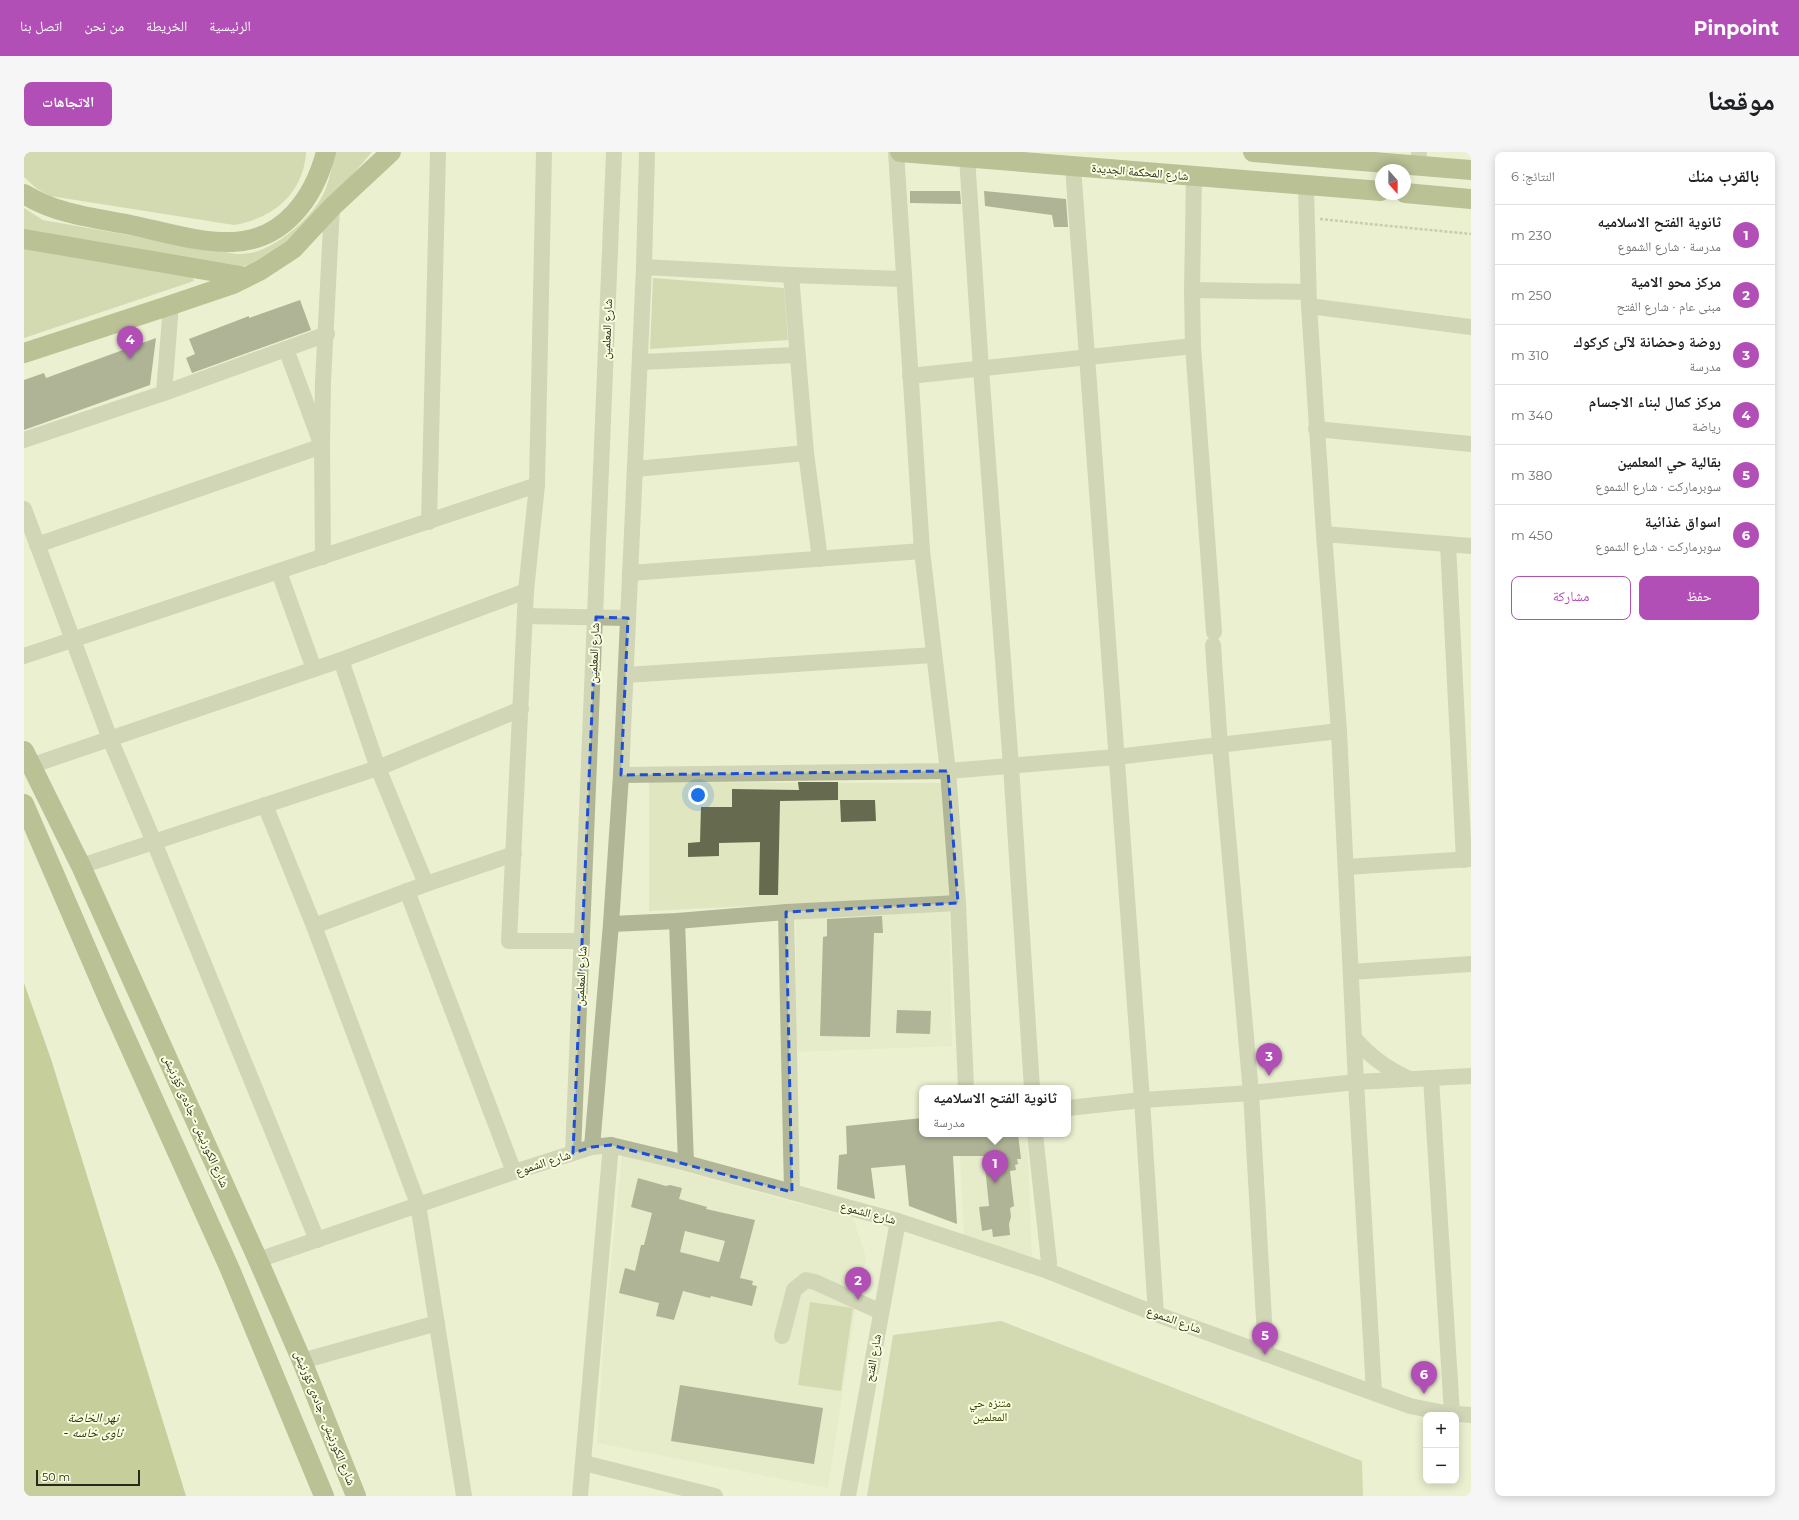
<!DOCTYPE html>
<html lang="ar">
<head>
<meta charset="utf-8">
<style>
  :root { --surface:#fff; --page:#f6f6f6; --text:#202124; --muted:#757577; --line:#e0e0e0; --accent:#b24fb6 }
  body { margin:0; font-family:Montserrat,"Noto Naskh Arabic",sans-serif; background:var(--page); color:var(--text); direction:rtl }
  .controls { position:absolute; right:12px; bottom:12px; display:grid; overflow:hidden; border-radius:8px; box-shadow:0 2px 10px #0003 }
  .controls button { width:36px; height:36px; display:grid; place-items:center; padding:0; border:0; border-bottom:1px solid var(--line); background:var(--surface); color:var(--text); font:20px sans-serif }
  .compass { position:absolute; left:1351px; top:12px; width:36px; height:36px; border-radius:50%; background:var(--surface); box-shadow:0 2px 10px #0003; rotate:159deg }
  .scale { position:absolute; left:12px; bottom:10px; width:104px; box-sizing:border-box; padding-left:4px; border:2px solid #27291d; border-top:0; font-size:11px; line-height:14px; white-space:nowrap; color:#27291d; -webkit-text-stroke:3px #f8fede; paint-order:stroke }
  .you { position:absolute; left:674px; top:643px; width:14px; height:14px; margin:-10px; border:3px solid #fff; border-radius:50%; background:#1a73e8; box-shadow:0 0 0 6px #1a73e833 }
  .badge { display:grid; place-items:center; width:26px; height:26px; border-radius:50%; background:var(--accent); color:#fff; font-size:13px; font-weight:700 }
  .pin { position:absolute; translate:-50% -33px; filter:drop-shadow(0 1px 2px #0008) }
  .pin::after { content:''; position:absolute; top:21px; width:14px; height:12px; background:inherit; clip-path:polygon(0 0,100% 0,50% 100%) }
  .popup { position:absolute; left:895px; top:933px; width:152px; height:52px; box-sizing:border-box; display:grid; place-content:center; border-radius:8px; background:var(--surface); filter:drop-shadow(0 1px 3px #0005); font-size:13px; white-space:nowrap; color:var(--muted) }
  .popup b { font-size:15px; color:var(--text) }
  .popup::after { content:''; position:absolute; left:50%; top:100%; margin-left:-8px; border:8px solid transparent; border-top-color:var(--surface) }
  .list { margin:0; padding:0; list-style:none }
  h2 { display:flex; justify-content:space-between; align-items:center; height:52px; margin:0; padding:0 16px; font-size:17px }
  h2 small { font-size:13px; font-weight:400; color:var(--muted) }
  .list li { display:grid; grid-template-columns:26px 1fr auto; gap:12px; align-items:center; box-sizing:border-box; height:60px; padding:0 16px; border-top:1px solid var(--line) }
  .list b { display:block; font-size:15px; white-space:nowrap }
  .list p { margin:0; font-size:13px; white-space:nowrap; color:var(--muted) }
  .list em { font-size:13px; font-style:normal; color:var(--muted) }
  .actions { display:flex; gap:8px; padding:12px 16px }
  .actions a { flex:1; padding:9px 0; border:1px solid var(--accent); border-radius:8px; text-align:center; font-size:14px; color:var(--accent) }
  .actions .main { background:var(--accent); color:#fff }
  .map { position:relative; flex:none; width:1447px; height:1344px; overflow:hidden; direction:ltr; border-radius:8px }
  header { display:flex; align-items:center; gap:24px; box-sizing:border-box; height:56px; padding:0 20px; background:var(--accent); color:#fff }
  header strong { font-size:19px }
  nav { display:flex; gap:22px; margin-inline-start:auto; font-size:14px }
  .intro { display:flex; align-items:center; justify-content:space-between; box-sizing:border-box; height:96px; padding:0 24px }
  h1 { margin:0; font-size:28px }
  .button { padding:10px 18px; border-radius:8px; background:var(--accent); color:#fff; font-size:14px; font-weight:700 }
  main { display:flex; gap:24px; padding:0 24px }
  aside { flex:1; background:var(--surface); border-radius:8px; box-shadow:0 2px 10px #0003 }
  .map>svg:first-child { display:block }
</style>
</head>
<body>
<header>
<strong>Pinpoint</strong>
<nav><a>الرئيسية</a><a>الخريطة</a><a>من نحن</a><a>اتصل بنا</a></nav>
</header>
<div class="intro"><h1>موقعنا</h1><a class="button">الاتجاهات</a></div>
<main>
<aside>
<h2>بالقرب منك<small>النتائج: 6</small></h2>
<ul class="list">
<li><span class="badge">1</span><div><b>ثانوية الفتح الاسلاميه</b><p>مدرسة · شارع الشموع</p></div><em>230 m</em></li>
<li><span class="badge">2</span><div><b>مركز محو الامية</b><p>مبنى عام · شارع الفتح</p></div><em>250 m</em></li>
<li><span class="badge">3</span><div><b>روضة وحضانة لآلئ كركوك</b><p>مدرسة</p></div><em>310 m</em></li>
<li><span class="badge">4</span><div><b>مركز كمال لبناء الاجسام</b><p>رياضة</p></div><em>340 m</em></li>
<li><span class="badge">5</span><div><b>بقالية حي المعلمين</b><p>سوبرماركت · شارع الشموع</p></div><em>380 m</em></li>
<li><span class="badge">6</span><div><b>اسواق غذائية</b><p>سوبرماركت · شارع الشموع</p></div><em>450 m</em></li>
</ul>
<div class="actions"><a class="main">حفظ</a><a>مشاركة</a></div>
</aside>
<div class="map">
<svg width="1447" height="1344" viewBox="0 0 1447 1344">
  <rect width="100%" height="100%" fill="#ebf0d1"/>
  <g fill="#dfe6c0">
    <path d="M 625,630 L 921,631 L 926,744 L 625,759 Z"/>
    <path d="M 925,758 L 928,894 L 772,900 L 772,765 Z"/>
    <path d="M 935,982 L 1003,982 L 1008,1108 L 940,1084 Z"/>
    <path d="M 598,1003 L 829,1066 L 842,1106 L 832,1152 L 804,1336 L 573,1291 L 581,1170 Z"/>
  </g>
  <g fill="#b6bf89">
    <path d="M 0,0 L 282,0 L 282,2 C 278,43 249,66 210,73 L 26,44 L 13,37 L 0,25 Z"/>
    <path d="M 310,0 L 348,0 C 313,40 278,91 228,112 C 223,114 216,114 210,115 L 0,80 L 0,56 L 19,68 L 212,102 C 221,102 231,101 239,97 C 262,88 294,59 302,36 C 306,25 309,12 310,0 Z"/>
    <path d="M 0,92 L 168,122 L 170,129 L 0,186 Z"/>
    <path d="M 629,126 L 760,136 L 764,188 L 626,197 Z"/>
    <path d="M 786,1150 L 829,1156 L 817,1239 L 774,1233 Z"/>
    <path d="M 977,1169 L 1338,1309 L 1339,1344 L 843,1344 L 869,1183 Z"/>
  </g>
  <path fill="#9aa55b" d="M 0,831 L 27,907 L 162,1344 L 0,1344 Z"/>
  <g fill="#666a4f" fill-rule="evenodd">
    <path d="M 886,39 L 936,39 L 937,52 L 886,51 Z"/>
    <path d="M 960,39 L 1042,47 L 1044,75 L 1030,75 L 1028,63 L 961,54 Z"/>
    <path d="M 276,148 L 287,178 L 168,221 L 162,206 L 171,202 L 165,187 L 225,164 L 225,166 Z"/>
    <path d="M 132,186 L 126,233 L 0,278 L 0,228 L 20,221 L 22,226 Z"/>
    <path d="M 774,630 L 814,630 L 814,648 L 756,649 L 754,743 L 735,743 L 736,690 L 695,691 L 695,704 L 664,705 L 664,691 L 676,690 L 677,655 L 708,655 L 708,637 L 775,638 Z"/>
    <path d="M 816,648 L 851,648 L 852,669 L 817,670 Z"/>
    <path d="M 858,764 L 859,781 L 850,781 L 846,885 L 796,884 L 799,785 L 803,784 L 803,767 Z"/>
    <path d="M 873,858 L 907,859 L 906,882 L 872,881 Z"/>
    <path d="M 898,966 L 898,982 L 994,982 L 997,1007 L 993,1007 L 994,1012 L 991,1013 L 992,1018 L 986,1019 L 990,1054 L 986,1056 L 987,1065 L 985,1072 L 986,1083 L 969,1085 L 968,1077 L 958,1079 L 955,1055 L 965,1054 L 960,1004 L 929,1004 L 933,1072 L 885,1054 L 881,1013 L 847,1016 L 851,1047 L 813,1037 L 815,1003 L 823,1002 L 822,974 Z"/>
    <path d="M 614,1026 L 642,1034 L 646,1033 L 658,1036 L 655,1047 L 683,1055 L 682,1057 L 731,1068 L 716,1126 L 729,1129 L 728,1133 L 733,1134 L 728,1154 L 687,1144 L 686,1146 L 659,1139 L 650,1168 L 632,1164 L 635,1151 L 595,1141 L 601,1116 L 611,1119 L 617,1093 L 620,1093 L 628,1061 L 607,1055 ZM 661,1079 L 701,1089 L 695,1110 L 656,1100 Z"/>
    <path d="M 656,1233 L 799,1256 L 790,1312 L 647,1289 Z"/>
  </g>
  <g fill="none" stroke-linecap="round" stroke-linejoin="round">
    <path stroke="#9ea18a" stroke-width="2.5" stroke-dasharray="3 2" stroke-linecap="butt" d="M 1296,67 L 1447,82"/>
    <g stroke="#b0b696" stroke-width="16">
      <path d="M 520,0 L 513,333 L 502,439 L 485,789 L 558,789"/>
      <path d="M 872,0 L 898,399 L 924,619 L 934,751 L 942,936"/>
      <path d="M 943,5 L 957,217 L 987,614 L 1008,936"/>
      <path d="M 1394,13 L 1395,0"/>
      <path d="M 1049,15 L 1118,948 L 1132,1162"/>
      <path d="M 1170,25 L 1168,138 L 1169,194 L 1190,480"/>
      <path d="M 1282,33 L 1285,154 L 1300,382 L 1315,579 L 1332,930 L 1350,1240"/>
      <path d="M 620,115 L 767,123 L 879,127"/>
      <path d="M 767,123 L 782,301 L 796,407"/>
      <path d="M 1168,138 L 1284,140"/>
      <path d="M 1285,154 L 1447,175"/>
      <path d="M 616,210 L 773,203"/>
      <path d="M 886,224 L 1169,194"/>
      <path d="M 140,241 L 147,153"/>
      <path d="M 1292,277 L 1447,292"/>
      <path d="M 0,288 L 140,241 L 303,182"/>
      <path d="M 611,317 L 782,301"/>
      <path d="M 0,357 L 86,587 L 130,690 L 293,1088"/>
      <path d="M 405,370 L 414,0"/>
      <path d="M 1300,382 L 1447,394"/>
      <path d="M 1424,392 L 1440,708"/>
      <path d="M 13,393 L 298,294 L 262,197"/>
      <path d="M 299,405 L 298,294 L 299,230 L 308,55"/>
      <path d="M 255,420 L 290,517"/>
      <path d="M 606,421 L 898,399"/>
      <path d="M 501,464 L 604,466"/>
      <path d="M 1189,493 L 1196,594 L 1227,941 L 1242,1202"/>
      <path d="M 0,504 L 513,333"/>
      <path d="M 317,508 L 354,616 L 402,732"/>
      <path d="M 602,523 L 909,503"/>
      <path d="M 6,614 L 317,508 L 502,439"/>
      <path d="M 597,623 L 924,619 L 1092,605 L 1315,579"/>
      <path d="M 241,653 L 290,774 L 394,1052 L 440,1344"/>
      <path d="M 57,714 L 354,616 L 497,557"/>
      <path d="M 1322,715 L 1447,707"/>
      <path d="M 383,739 L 490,1020"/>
      <path d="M 762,760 L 768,1040"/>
      <path d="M 653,769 L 662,1011"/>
      <path d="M 587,772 L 653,769 L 762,760 L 934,751"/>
      <path d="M 290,774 L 402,732 L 490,702"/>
      <path d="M 1327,820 L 1447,812"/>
      <path d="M 1331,887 C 1347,905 1361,915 1383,926"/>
      <path d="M 1407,926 L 1428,1262"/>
      <path d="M 1044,956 L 1118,948 L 1227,941 L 1332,930 L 1447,924"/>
      <path d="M 1011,982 L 1025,1110 L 1024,1119"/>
      <path d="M 568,995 L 587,772 L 597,623 L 620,115 L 623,0"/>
      <path d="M 549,1001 L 590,0"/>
      <path d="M 234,1108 L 490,1020 L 568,995 L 587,993 L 662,1011 L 874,1069 L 1024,1119 L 1132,1162 L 1386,1254 L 1421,1261 L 1447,1263"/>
      <path d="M 758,1184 L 770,1138 L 782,1128 L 791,1130 L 857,1160"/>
      <path d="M 278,1209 L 413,1171"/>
      <path d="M 560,1311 L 691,1344"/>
      <path d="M 556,1344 L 587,993"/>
      <path d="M 824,1344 L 874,1069"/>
    </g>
    <g stroke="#7e874a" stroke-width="20">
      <path d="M 876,0 L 1357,39"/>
      <path d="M 1229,0 L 1447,18"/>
      <path d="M 1381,41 L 1447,47"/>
      <path d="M 0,42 C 32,62 70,66 107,73 C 140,80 175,91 209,90 C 260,88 290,46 302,0"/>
      <path d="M 0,87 L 222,125"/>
      <path d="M 0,201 L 147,153 L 209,132 L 237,118 L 269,97 L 308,55 L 367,0"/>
      <path d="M 0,599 L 57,714 L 234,1108 L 278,1209 L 332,1344"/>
      <path d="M 0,652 L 86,851 L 205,1115 L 300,1344"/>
    </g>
  </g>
  <path d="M0 0H1447V1344H0ZM 572,465 L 604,466 L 597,623 L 924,619 L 934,751 L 762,760 L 768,1040 L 587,993 L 568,995 L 549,1001 Z" fill="#ebf0d1" fill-opacity=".55" fill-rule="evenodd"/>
  <path fill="none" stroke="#1d4ed8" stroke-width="3" stroke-dasharray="8 5" stroke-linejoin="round" d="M 572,465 L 604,466 L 597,623 L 924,619 L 934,751 L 762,760 L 768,1040 L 587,993 L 568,995 L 549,1001 Z"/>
  <g text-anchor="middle" stroke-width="4" stroke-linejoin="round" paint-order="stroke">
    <g font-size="12" fill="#27291d" stroke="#f8fede">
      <text transform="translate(1116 20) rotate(5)" y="4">شارع المحكمة الجديدة</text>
      <text transform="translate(583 177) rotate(-88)" y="4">شارع المعلمين</text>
      <text transform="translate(570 501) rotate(-88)" y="4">شارع المعلمين</text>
      <text transform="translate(557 824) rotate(-87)" y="4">شارع المعلمين</text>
      <text transform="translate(172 969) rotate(66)" y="4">شارع الكورنيش - جادەی کۆرنیش</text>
      <text transform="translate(519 1011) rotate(-18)" y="4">شارع الشموع</text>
      <text transform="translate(844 1061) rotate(15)" y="4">شارع الشموع</text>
      <text transform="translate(1150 1168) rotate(20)" y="4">شارع الشموع</text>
      <text transform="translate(849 1206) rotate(-80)" y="4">شارع الفتح</text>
      <text transform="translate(301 1266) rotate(68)" y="4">شارع الكورنيش - جادەی کۆرنیش</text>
    </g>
    <g font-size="12" fill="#383e02" stroke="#f8fede">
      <text x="966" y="1255">متنزه حي<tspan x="966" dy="14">المعلمين</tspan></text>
    </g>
    <g font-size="13" font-style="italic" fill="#2d3211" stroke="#f8fede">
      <text x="69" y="1270">نهر الخاصة<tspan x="69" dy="15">- ئاوی خاسە</tspan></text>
    </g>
  </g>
</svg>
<div class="controls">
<button>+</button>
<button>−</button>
</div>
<svg class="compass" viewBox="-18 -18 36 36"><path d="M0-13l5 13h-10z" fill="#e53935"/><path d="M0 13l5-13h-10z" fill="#757577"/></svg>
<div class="scale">50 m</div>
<div class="you"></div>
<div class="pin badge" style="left:971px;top:1031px">1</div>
<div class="popup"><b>ثانوية الفتح الاسلاميه</b>مدرسة</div>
<div class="pin badge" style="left:834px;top:1148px">2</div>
<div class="pin badge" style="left:1245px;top:924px">3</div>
<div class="pin badge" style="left:106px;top:207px">4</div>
<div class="pin badge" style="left:1241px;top:1203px">5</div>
<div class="pin badge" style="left:1400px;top:1242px">6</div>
</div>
</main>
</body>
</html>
